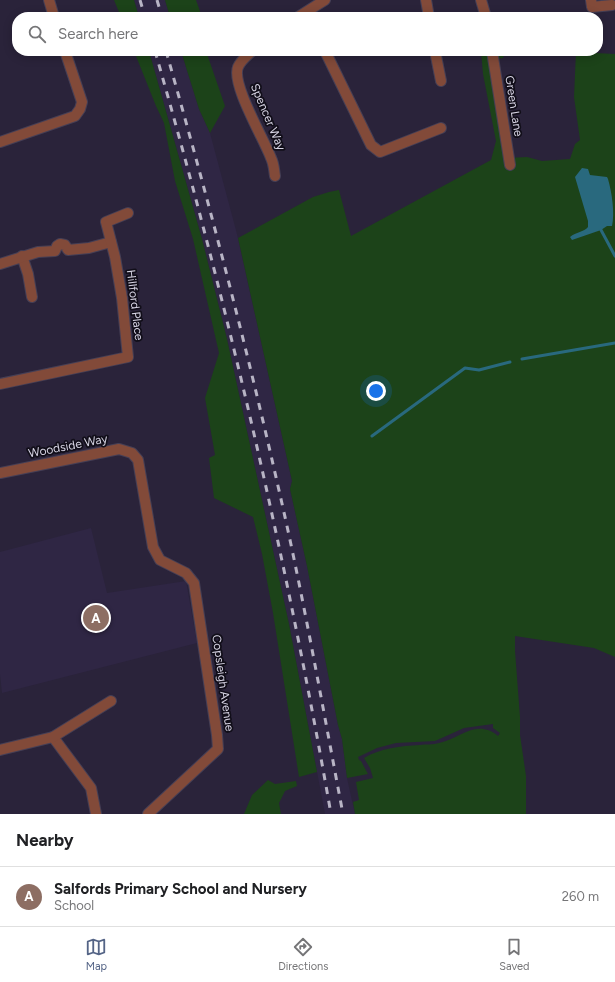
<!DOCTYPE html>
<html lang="en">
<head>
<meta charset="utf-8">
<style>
  :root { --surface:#fff; --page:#f2f2f2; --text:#202124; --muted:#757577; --line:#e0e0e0; --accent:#546486 }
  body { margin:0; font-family:Figtree,sans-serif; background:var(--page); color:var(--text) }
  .you { position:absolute; left:376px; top:391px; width:14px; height:14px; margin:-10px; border:3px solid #fff; border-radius:50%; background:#1a73e8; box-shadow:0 0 0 6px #1a73e833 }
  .badge { display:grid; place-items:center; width:26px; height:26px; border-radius:50%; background:var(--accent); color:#fff; font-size:13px; font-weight:700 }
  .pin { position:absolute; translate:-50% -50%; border:2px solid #fff; box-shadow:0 1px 4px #0006 }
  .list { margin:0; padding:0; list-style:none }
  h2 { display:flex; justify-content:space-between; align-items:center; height:52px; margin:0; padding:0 16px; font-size:17px }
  h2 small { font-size:13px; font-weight:400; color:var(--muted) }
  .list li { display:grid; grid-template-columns:26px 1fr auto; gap:12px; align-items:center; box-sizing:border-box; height:60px; padding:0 16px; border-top:1px solid var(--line) }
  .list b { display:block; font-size:15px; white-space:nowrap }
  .list p { margin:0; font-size:13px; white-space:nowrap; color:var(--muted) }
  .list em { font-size:13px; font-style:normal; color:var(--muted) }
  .icon { flex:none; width:22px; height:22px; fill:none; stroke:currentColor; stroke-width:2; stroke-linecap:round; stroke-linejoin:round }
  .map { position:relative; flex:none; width:615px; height:814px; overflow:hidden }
  .search { position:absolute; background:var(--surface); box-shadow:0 2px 10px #0003; left:12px; right:12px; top:12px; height:44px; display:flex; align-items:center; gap:10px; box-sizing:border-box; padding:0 14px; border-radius:16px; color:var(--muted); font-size:15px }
  .sheet { height:112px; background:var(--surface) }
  nav { display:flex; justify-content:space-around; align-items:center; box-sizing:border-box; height:56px; border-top:1px solid var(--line); background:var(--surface); font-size:11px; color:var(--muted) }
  nav a { display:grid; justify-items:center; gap:2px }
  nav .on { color:var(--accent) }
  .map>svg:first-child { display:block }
</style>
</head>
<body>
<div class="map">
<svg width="615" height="814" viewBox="0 0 615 814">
  <rect width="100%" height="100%" fill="#2a233a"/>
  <g fill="#2f2644">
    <path d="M 134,0 L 165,0 L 170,17 L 139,17 Z"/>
    <path d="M 149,51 L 181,51 L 199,109 L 210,133 L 237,234 L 292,481 L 290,489 L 307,566 L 338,725 L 342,739 L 347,778 L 355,814 L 325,814 L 289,624 L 227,339 L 202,239 Z"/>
    <path d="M 91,528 L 107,593 L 186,581 L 197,643 L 2,693 L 0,674 L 0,552 Z"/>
  </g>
  <g fill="#1c4319">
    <path d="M 114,0 L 134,0 L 139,17 L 121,17 Z"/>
    <path d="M 165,0 L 196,0 L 202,17 L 170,17 Z"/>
    <path d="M 134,51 L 149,51 L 202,239 L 227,339 L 289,624 L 317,772 L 299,777 L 273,613 L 262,554 L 253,517 L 214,498 L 209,458 L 215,455 L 205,398 L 219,353 L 193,239 L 175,181 L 164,123 L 156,106 Z"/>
    <path d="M 181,51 L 206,51 L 225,106 L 210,133 L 199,109 Z"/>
    <path d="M 481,51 L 506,51 L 503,58 L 490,60 L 506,158 L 527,157 L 542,161 L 570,159 L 575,144 L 580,140 L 574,97 L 576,52 L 615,54 L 615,657 L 594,648 L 515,636 L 515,651 L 520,717 L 520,735 L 526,776 L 526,814 L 355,814 L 353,802 L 359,800 L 356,782 L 373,778 L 370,768 L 364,758 C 381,748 400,746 420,745 C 426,744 433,745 439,743 C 460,739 476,718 498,736 L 500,733 L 493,728 L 493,724 L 464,728 L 435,741 L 396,743 L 377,748 L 358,757 L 359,760 L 361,761 L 368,774 L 347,778 L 342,739 L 338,725 L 307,566 L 290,489 L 292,481 L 238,238 L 313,197 L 329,192 L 339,190 L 351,236 L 491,160 L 496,141 L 483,74 Z"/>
    <path d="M 268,780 L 275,784 L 296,781 L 297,786 L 285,791 L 279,803 L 281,814 L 244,814 L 252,795 Z"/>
  </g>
  <path fill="#29697e" d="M 582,168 L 588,169 L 590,175 L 607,177 L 608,179 C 612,193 615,214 612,226 L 607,226 L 601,230 L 572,240 L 570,237 C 576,232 584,232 588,227 L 588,221 L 575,177 Z"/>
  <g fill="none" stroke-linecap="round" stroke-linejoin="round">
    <g stroke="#29697e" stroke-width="3">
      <path d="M 601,230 L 615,256"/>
      <path d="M 522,359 L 615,343"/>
      <path d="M 372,436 L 465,368 L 479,370 L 510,362"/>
    </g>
    <defs>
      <g id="street">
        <path d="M 49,0 L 54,17"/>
        <path d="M 426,0 L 429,17"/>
        <path d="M 481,0 L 486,17"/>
        <path d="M 591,0 L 592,7 L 612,5"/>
        <path d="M 298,17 L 325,0"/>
        <path d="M 252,51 C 247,56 241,60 238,67 C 231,84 264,139 271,158 C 274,164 274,170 275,176"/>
        <path d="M 325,51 L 371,145 L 380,152 L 441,128"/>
        <path d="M 435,51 L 441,81"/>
        <path d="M 492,51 L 510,165"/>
        <path d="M 0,142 L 75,116 L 80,109 L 82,102 L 65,51"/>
        <path d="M 22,256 L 28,274 L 32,297"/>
        <path d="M 0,264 L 38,252 L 55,251 L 57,246 L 60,244 L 65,245 L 68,250 L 89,248 L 111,242"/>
        <path d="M 0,384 L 128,357 L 122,298 L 115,257 L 106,222 L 128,213"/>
        <path d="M 0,473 L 119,449 L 132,453 L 138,460 L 153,547 L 160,560 L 186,573 L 194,583 L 217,735 L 218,749 L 148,814"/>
        <path d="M 53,737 L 91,788 L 96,814"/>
        <path d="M 0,750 L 53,737 L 111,701"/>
      </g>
    </defs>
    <use href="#street" stroke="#463f55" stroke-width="12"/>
    <use href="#street" stroke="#824a39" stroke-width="10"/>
    <g stroke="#b8b4c5" stroke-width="3" stroke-dasharray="7 7" stroke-linecap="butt">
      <path d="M 140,0 L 145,17"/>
      <path d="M 157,0 L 162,17"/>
      <path d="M 155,51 C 227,302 286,557 331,814"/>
      <path d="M 166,51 C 207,195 245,340 278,486 C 303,594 322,704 343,814"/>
    </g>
  </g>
  <g text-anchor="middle" stroke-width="3.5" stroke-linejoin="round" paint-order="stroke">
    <g font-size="12" fill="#d6d3e3" stroke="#110e19">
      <text transform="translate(514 106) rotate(81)" y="4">Green Lane</text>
      <text transform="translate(268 117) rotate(67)" y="4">Spencer Way</text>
      <text transform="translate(135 305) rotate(83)" y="4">Hillford Place</text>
      <text transform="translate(68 446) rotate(-11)" y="4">Woodside Way</text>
      <text transform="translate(223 683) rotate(82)" y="4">Copsleigh Avenue</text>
    </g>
  </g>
</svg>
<div class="you"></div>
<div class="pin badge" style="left:96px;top:618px;background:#8d6e63">A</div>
<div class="search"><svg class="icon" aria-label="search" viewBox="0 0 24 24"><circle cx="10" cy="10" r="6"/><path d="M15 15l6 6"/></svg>Search here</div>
</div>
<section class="sheet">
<h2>Nearby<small></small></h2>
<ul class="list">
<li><span class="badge" style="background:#8d6e63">A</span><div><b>Salfords Primary School and Nursery</b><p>School</p></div><em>260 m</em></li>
</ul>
</section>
<nav>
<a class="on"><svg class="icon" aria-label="map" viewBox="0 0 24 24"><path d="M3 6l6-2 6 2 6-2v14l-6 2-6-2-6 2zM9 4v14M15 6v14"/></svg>Map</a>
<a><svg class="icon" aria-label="directions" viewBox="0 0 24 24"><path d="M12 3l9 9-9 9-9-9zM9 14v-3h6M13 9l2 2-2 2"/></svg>Directions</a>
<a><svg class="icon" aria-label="saved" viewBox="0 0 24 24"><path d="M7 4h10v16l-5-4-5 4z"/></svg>Saved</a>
</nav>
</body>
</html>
